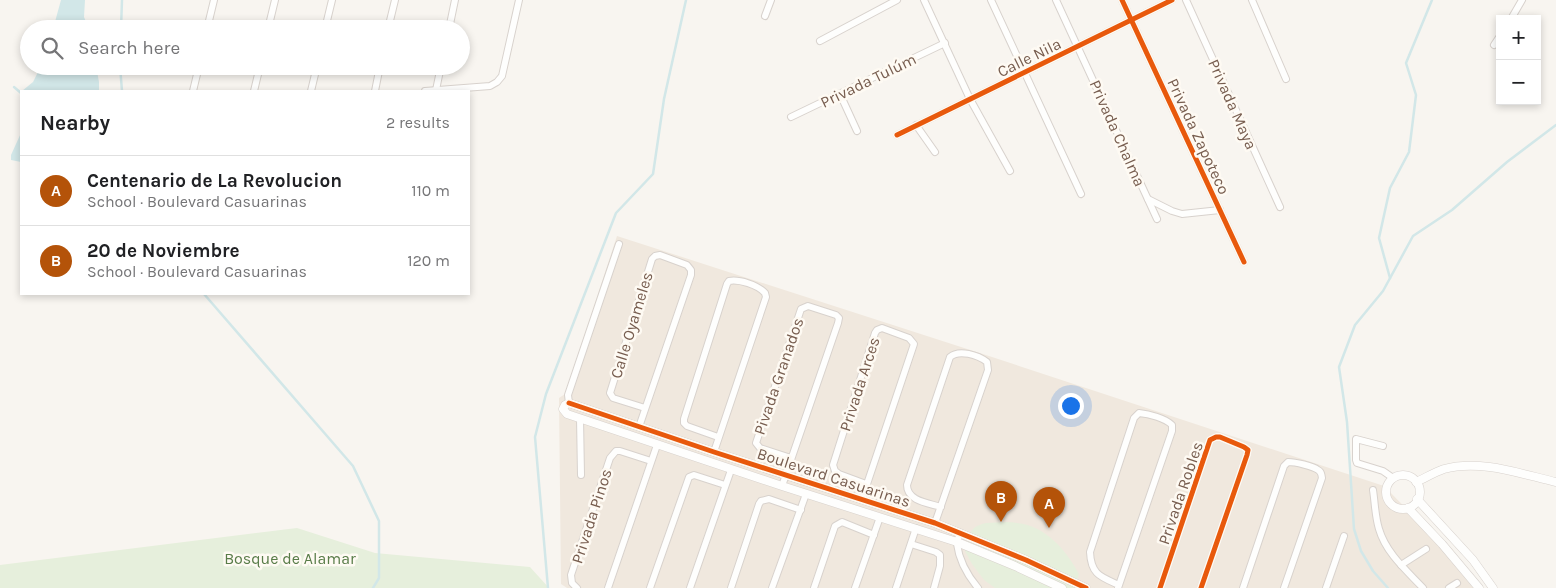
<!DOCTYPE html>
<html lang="en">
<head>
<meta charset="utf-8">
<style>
  :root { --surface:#fff; --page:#f6f6f6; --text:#202124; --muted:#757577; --line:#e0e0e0; --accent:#b45309 }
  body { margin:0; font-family:Karla,sans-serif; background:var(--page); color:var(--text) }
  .controls { position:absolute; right:15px; top:15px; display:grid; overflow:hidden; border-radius:0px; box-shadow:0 2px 8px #0003 }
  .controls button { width:45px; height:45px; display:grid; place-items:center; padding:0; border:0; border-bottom:1px solid var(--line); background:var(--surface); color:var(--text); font:25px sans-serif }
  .you { position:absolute; left:1070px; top:405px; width:18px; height:18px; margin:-12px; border:4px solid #fff; border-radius:50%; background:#1a73e8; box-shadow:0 0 0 8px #1a73e833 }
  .badge { display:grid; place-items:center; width:32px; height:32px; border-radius:50%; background:var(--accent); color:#fff; font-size:16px; font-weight:700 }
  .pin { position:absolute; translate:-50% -41px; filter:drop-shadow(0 1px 2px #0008) }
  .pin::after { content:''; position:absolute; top:26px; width:18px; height:15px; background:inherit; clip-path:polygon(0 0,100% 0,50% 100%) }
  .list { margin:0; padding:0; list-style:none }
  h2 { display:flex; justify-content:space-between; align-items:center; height:65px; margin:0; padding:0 20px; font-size:21px }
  h2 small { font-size:16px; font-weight:400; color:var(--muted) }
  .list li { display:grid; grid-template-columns:32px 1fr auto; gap:15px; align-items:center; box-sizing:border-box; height:70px; padding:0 20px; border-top:1px solid var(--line) }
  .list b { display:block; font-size:19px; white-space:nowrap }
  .list p { margin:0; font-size:16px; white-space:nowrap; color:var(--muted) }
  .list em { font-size:16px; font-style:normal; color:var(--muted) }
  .icon { flex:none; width:28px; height:28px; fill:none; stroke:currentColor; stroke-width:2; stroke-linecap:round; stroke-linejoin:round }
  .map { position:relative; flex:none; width:1556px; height:588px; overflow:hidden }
  .search { position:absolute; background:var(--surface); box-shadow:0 2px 8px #0003; left:20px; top:20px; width:450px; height:55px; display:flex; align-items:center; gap:12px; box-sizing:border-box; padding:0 18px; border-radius:28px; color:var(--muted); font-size:19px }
  .panel { position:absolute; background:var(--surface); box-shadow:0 2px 8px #0003; left:20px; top:90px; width:450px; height:205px; border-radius:0px }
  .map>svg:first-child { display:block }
</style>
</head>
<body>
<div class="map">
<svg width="1556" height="588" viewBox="0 0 1556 588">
  <rect width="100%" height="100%" fill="#f8f5f0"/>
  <path fill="#f0e8de" d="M 617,236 L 992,357 L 1384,486 L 1444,547 L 1477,588 L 567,588 L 561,584 L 559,398 L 565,394 Z"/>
  <g fill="#e6efdc">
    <path d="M 986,523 C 996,523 1007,521 1017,523 C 1046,526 1066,550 1079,574 L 1074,588 L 995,588 L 984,580 L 972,564 L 965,551 C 970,535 968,527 986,523 Z"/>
    <path d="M 297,528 L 375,553 L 530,567 L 549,588 L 0,588 L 0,565 Z"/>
  </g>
  <g fill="#d2e7e8">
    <path d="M 61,0 L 85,0 L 84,17 L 89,29 L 53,29 Z"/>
    <path d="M 41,66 L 96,66 L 99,82 L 99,91 L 22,91 L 33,82 Z"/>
    <path d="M 21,133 L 21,162 L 11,160 L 11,155 Z"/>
  </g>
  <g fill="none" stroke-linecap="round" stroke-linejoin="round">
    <g stroke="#d2e7e8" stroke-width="2.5">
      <path d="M 121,29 L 122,0"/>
      <path d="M 120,66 L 122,91"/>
      <path d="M 14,87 L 21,93"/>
      <path d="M 1390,278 L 1379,238 L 1390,188 L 1409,152 L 1416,95 L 1406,63 L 1432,0"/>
      <path d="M 204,294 L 353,466 L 379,521 L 379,578 L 373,588"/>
      <path d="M 548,588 L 535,437 L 546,394 L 616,213 L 653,174 L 664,99 L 686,0"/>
      <path d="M 1388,588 L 1373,571 L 1361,551 L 1354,529 L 1347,422 L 1339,367 L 1355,325 L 1383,291 L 1413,236 L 1452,210 L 1507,162 L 1556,125"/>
    </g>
    <defs>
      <g id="minor">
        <path d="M 924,0 L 970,99 L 1010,171"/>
        <path d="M 991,0 L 1081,194"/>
        <path d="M 1056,0 L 1157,219"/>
        <path d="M 1122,0 L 1244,262"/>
        <path d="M 1186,0 L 1280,207"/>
        <path d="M 1252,0 L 1286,79"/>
        <path d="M 765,16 L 771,0"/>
        <path d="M 1511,19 L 1522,0"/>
        <path d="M 208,26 L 221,29"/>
        <path d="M 207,29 L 214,0"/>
        <path d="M 268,29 L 275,0"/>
        <path d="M 325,29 L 332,0"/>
        <path d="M 388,29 L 395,0"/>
        <path d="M 449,29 L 455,0"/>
        <path d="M 820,41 L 897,0"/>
        <path d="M 1494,45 L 1500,36"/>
        <path d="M 436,90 L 441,66"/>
        <path d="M 193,91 L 199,66"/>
        <path d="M 254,91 L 260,66"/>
        <path d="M 311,91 L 317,66"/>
        <path d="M 375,91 L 380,66"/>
        <path d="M 425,91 L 490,86 L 497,82 L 502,76 L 519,0"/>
        <path d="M 840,94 L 857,131"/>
        <path d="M 791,117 L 945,43"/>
        <path d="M 916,125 L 935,152"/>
        <path d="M 897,135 L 1172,0"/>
        <path d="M 1148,199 L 1172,211 L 1182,214 L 1220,210"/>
        <path d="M 569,403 L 568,395 L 619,244"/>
        <path d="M 580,418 L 581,475"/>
        <path d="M 639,427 L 691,275 L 691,270 L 687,265 L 660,255 L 655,256 L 652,259 L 610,393 L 613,398 L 645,408"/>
        <path d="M 1383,446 L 1356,439 L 1356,460 L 1357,463 L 1383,471 L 1393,478"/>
        <path d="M 714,452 L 766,297 L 765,293 C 758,285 739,279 729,281 L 727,284 L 684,419 L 684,423 L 687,426 L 718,437"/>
        <path d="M 782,486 L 838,323 L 839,318 L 836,315 L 808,306 L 801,309 L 756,443 L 760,448 L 791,458"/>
        <path d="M 1373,490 C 1375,503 1375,516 1379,529 C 1386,553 1406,570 1423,588"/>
        <path d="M 862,499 L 914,344 L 909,338 L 882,328 L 877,330 L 875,333 L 833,465 L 835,471 L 839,474 L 866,484"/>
        <path d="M 935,523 L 988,370 L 987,362 C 978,355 959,349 950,357 L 907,485 C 907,501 928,503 941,507"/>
        <path d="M 961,533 C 959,536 957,540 957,544 C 959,560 968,576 978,588"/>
        <path d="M 911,544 L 936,552 L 940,555 L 940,566 L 934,588"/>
        <path d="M 1401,565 L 1426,549"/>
        <path d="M 577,588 L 572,583 L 571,575 L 610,458 L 616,451 L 620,451 L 651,461"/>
        <path d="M 608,588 L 657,445"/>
        <path d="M 650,588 L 689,477 L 694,475 L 725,485"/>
        <path d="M 690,588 L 731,470"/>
        <path d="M 731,588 L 759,504 L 761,501 L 769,499 L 801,510"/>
        <path d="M 772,588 L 806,494"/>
        <path d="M 814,588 L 835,526 L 842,522 L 874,535"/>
        <path d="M 855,588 L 880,517"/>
        <path d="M 896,588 L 916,528"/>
        <path d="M 1118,588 L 1172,431 L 1172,425 C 1165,418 1149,414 1139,413 L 1134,418 L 1090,552 C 1091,575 1101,577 1119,585"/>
        <path d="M 1160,588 L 1210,440 L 1216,437 L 1220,437 L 1244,447 L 1248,450 L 1247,455 L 1201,588"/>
        <path d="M 1243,588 L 1284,466 L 1288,462 C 1295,462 1313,466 1318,470 C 1322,472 1321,474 1322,478 L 1284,588"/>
        <path d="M 1326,588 L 1344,536"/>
        <path d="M 1449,588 L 1457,583"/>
      </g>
      <g id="tertiary">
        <circle cx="1403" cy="492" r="17"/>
        <path d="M 1416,482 C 1425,478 1435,472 1444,469 C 1480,459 1521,474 1556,482"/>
        <path d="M 1417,499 L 1473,560 L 1493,588"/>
        <path d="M 1408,508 L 1442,544 L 1479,588"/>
        <path d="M 1062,588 L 1015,566 L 957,542 L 782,486 L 567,414 L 563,409 L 565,405 L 569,403 L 714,452 L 935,523 L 1026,560 L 1086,588"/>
      </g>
    </defs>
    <use href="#minor" stroke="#d8d2cd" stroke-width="8"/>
    <use href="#tertiary" stroke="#d8d2cd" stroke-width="9"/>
    <use href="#minor" stroke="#fefefd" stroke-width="6"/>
    <use href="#tertiary" stroke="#fefefd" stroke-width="8"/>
    <defs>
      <g id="cycleway">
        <path d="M 1122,0 L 1244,262"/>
        <path d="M 897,135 L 1172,0"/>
        <path d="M 569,403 L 714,452 L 935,523 L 1026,560 L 1086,588"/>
        <path d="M 1160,588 L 1210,440 L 1216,437 L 1220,437 L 1244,447 L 1248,450 L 1247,455 L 1201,588"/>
      </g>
    </defs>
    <use href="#cycleway" stroke="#fefaf3" stroke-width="8"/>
    <use href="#cycleway" stroke="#e8590c" stroke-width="5"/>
  </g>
  <g text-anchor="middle" stroke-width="5" stroke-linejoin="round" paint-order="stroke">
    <g font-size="16" fill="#775d4f" stroke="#fefaf3">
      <text transform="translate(1029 57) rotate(-26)" y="6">Calle Nila</text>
      <text transform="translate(868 80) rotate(-26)" y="6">Privada Tulúm</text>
      <text transform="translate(1233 104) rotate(66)" y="6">Privada Maya</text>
      <text transform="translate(1118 133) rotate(66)" y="6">Privada Chalma</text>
      <text transform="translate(1199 136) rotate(65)" y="6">Privada Zapoteco</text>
      <text transform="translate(631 325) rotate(-73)" y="6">Calle Oyameles</text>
      <text transform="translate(778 376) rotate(-71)" y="6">Pivada Granados</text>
      <text transform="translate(859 384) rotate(-72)" y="6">Privada Arces</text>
      <text transform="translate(834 477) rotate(18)" y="6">Boulevard Casuarinas</text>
      <text transform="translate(1180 493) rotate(-71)" y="6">Privada Robles</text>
      <text transform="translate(591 516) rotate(-72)" y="6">Privada Pinos</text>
    </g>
    <g font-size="16" fill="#587c48" stroke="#fefaf3">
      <text x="290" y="564">Bosque de Alamar</text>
    </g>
  </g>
</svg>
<div class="controls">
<button>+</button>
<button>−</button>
</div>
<div class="you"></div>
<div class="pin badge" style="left:1049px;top:528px">A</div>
<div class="pin badge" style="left:1001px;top:522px">B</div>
<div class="search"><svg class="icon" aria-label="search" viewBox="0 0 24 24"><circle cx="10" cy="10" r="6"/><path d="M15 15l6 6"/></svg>Search here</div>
<section class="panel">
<h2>Nearby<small>2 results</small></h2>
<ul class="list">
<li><span class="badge">A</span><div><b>Centenario de La Revolucion</b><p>School · Boulevard Casuarinas</p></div><em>110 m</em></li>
<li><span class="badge">B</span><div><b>20 de Noviembre</b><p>School · Boulevard Casuarinas</p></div><em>120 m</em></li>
</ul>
</section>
</div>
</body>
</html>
